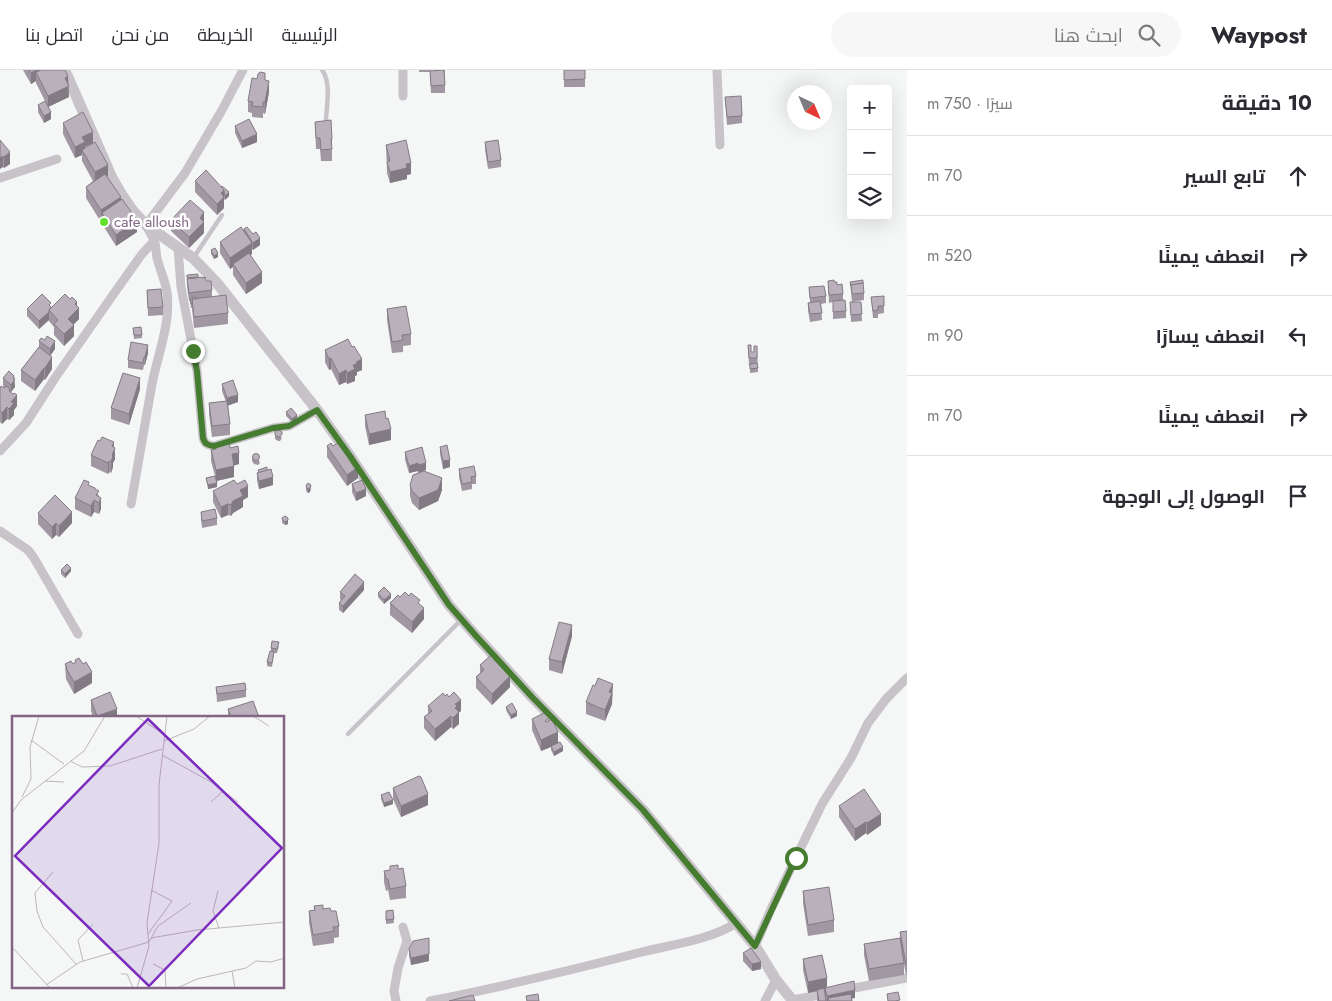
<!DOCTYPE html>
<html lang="ar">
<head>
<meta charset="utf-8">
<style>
  :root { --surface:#fff; --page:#f7f7f7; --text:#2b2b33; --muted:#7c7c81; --line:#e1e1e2 }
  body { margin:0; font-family:Jost,Cairo,sans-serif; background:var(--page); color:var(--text); direction:rtl }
  .controls { position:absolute; right:15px; top:15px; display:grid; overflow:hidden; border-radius:5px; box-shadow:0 5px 20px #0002 }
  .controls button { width:45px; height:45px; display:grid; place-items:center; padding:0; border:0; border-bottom:1px solid var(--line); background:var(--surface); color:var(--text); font:25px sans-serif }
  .compass { position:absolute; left:787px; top:15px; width:45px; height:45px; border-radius:50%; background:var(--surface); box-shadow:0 5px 20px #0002; rotate:136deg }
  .stop { position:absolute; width:15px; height:15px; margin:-11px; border:4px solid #457c2f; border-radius:50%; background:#fff }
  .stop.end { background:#457c2f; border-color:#fff; box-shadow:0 1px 5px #0008 }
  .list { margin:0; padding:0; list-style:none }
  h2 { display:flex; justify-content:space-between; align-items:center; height:65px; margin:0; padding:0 20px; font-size:21px }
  h2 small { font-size:16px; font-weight:400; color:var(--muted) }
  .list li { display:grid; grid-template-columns:32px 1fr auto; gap:15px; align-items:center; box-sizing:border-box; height:80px; padding:0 20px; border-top:1px solid var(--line) }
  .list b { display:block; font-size:19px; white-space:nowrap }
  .list em { font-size:16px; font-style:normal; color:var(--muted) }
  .icon { flex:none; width:28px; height:28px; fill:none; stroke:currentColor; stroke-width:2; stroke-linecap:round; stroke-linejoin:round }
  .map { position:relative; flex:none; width:907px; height:931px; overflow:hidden; direction:ltr }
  header { display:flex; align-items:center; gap:30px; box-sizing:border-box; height:70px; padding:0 25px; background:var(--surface); border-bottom:1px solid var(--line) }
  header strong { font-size:24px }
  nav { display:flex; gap:28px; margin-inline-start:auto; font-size:18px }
  .search { width:350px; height:45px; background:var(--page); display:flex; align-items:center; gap:12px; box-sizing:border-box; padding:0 18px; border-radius:28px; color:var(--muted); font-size:19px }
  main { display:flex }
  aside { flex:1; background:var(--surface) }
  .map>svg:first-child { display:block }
</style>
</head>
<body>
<header>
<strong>Waypost</strong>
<div class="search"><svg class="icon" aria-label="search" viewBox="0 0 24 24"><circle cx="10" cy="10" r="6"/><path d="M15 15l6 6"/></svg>ابحث هنا</div>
<nav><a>الرئيسية</a><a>الخريطة</a><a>من نحن</a><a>اتصل بنا</a></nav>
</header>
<main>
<aside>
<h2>10 دقيقة<small>سيرًا · 750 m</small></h2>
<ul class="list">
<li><svg class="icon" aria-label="ahead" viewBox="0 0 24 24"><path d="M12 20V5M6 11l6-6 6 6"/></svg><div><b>تابع السير</b></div><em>70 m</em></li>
<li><svg class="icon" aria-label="right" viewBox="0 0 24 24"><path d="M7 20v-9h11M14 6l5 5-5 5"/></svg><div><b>انعطف يمينًا</b></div><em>520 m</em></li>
<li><svg class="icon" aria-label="left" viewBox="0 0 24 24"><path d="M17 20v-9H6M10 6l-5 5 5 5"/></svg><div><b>انعطف يسارًا</b></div><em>90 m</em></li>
<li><svg class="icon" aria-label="right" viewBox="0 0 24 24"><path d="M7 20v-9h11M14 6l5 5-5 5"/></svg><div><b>انعطف يمينًا</b></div><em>70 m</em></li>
<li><svg class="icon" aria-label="arrive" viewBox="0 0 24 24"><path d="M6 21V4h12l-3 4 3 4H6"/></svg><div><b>الوصول إلى الوجهة</b></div></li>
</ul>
</aside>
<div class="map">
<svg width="907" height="931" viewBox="0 0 907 931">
  <rect width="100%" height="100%" fill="#f4f7f5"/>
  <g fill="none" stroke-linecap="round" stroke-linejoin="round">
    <g stroke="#c8c2c9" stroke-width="4.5">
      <path d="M 322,0 C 331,11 327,35 326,49"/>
      <path d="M 194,187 L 222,145"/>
      <path d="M 348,664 L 461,550"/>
    </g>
    <g stroke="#c8c2c9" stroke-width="9">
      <path d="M 717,0 L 720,75"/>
      <path d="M 403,26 L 403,0"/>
      <path d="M 0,108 L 57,89"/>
      <path d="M 178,178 L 181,217 L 197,301 L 203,368 C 205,374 207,375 214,376 L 273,358 L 289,356 L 317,340"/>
      <path d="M 0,381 L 26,353 L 55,308 L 115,222 L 142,184 L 154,171"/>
      <path d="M 131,434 L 152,314 C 158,283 171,254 167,222 C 165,210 160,200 157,188 C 156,183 156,178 155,173 C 153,167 149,161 146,155 L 185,103 L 222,40 L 243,0"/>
      <path d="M 0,461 L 28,480 L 34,488 L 78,564"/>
      <path d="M 755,876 L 772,837 L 822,734 L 851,688 L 868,653 L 886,629 L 907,608"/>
      <path d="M 844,920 L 907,908"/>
      <path d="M 792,930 L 826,924"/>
      <path d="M 396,931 L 394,921 L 398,898 L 407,871 L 403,857"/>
      <path d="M 430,931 C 501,917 572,900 642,882 C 670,875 713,869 736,853"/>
      <path d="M 765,931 L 776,910"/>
    </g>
    <path stroke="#c8c2c9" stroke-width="11" d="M 64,0 L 67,5 L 112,108 L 122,125 L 133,141 L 146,155 L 193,188 L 217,213 L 317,340 L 350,386 L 449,535 L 477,567 L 532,627 L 643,740 L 755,876 L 776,910 L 793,931"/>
  </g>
  <g fill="#a097a2">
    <path d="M 23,0 L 55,0 L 68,14 L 69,27 L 48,37 L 51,49 L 44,53 L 38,42 L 38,35 L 46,33 L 36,13 L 36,11 L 31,14 Z"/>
    <path d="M 419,0 L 431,0 L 431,1 L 434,1 L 434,0 L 445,0 L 445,23 L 431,23 L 430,2 L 419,2 Z"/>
    <rect x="564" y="0" width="21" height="17"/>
    <path d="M 265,10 L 269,22 L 265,44 L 263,43 L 263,48 L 252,47 L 252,43 L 248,42 L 248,31 Z"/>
    <path d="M 725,27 L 742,46 L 742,53 L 727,55 Z"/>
    <path d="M 315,52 L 332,69 L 332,91 L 321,91 L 320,79 L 316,79 Z"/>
    <path d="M 63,53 L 93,73 L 85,77 L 85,78 L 108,106 L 107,106 L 121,130 L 137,162 L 116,176 L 102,154 L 102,151 L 101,152 L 86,128 L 86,117 L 93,111 L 82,91 L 82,85 L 75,88 L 63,64 Z"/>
    <path d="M 235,56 L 257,72 L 242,78 L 235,63 Z"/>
    <path d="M 0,70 L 10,94 L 4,98 L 3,97 Z"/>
    <path d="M 485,72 L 501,90 L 501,97 L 488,99 L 485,79 Z"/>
    <path d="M 386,75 L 411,104 L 407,105 L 407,109 L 390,113 L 387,103 Z"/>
    <path d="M 195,111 L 229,126 L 225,130 L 224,129 L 224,138 L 217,145 L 195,122 Z"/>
    <path d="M 171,150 L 204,154 L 204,163 L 189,178 L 171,161 Z"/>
    <path d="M 244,159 L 260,175 L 253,180 L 252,179 L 252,184 L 250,185 L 262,213 L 246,224 L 233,205 L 233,197 L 230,199 L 220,183 L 220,172 Z"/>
    <path d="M 211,180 L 218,187 L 214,189 L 211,184 Z"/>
    <path d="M 187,205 L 202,208 L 206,211 L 212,220 L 212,227 L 228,243 L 228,254 L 194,258 L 192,238 L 191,238 L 190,231 L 189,231 L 187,216 Z"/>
    <path d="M 828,211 L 834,212 L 837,215 L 843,224 L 843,230 L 846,241 L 846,248 L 833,249 L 833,232 L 829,233 Z"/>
    <path d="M 850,212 L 864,223 L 864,230 L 852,232 Z"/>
    <path d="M 809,217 L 826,226 L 826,233 L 821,234 L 822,250 L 810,252 L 808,240 L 808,233 L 810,232 Z"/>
    <path d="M 147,220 L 163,237 L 163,245 L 148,246 Z"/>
    <path d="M 871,227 L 884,236 L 884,243 L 878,244 L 878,248 L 873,248 Z"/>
    <path d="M 850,232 L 861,232 L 862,251 L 851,252 Z"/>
    <path d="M 77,236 L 79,249 L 73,255 L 74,266 L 64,276 L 54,265 L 54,257 L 49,251 L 49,250 L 39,259 L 27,246 L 27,239 Z"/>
    <path d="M 387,239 L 411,264 L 411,275 L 403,276 L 403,282 L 392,283 L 387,250 Z"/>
    <path d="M 141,257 L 142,268 L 134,269 L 133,258 Z"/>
    <path d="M 39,271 L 55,279 L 50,286 L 52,299 L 45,310 L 44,309 L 35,321 L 21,311 L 21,300 L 39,277 Z"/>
    <path d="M 748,275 L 751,282 L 754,282 L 757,276 L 758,302 L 750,303 L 750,296 L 749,296 Z"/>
    <path d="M 325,280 L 362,300 L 357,302 L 357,305 L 355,306 L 355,311 L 347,314 L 346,312 L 339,315 L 331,299 L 329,300 L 325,292 Z"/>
    <path d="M 148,283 L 145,295 L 144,295 L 143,300 L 128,298 L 128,290 Z"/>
    <path d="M 3,308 L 14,308 L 15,317 L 11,322 L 17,336 L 14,340 L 14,345 L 9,350 L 7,349 L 2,354 L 0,352 L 0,318 L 5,318 L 3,316 Z"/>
    <path d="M 222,314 L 238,332 L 228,335 L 230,354 L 230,365 L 212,367 L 209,344 L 209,333 L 226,332 L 222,321 Z"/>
    <path d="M 140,319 L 129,355 L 111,349 L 111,338 Z"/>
    <path d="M 286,342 L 297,348 L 292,352 L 286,346 Z"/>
    <path d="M 365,345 L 391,370 L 369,375 L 365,356 Z"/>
    <path d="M 275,361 L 282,368 L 280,371 L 278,371 L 275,369 Z"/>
    <path d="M 216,375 L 230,378 L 239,394 L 234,395 L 234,407 L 216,411 L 217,417 L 208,419 L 206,408 L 215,406 L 211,391 L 211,380 L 216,379 Z"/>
    <path d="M 327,376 L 358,408 L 347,416 L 327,387 Z"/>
    <path d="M 114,377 L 115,389 L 113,393 L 113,397 L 111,403 L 109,402 L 108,404 L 91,396 L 91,385 Z"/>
    <path d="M 440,377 L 450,397 L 443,399 L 440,384 Z"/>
    <path d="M 405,382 L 426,400 L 418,403 L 418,401 L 409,403 L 405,390 Z"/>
    <path d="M 256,383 L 260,393 L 258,395 L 254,394 L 252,391 L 252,387 Z"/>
    <path d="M 459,399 L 476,406 L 476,414 L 472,414 L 472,419 L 462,421 L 459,407 Z"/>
    <path d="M 258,400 L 273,415 L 259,419 L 257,411 L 257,403 L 258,403 Z"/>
    <path d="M 237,414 L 248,427 L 243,430 L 243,437 L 233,443 L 231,446 L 228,445 L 221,448 L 213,432 L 213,421 Z"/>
    <path d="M 352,414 L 366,426 L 356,431 L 352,422 Z"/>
    <path d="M 410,415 L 442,420 L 438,431 L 419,440 L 412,433 L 410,426 Z"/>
    <path d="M 89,416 L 95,419 L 99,426 L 101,439 L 99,444 L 94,442 L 91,447 L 75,439 L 75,428 Z"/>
    <path d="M 306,417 L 311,419 L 310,422 L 308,423 L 306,421 Z"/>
    <path d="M 201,442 L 217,448 L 217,455 L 202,458 L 201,449 Z"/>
    <path d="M 38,443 L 72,453 L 59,467 L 56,465 L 52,469 L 38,454 Z"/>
    <path d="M 282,448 L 288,448 L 288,454 L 285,455 L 282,453 Z"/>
    <path d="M 61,500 L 71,501 L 65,508 L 61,504 Z"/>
    <path d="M 364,520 L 343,543 L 339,540 L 339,533 L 341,530 L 340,529 L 340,522 Z"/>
    <path d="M 378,523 L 391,528 L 384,534 L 378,527 Z"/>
    <path d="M 400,527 L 420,534 L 424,549 L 412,563 L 390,545 L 390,533 Z"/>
    <path d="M 572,566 L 562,604 L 549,600 L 549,589 Z"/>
    <path d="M 279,576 L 277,583 L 274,583 L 272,597 L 267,596 L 267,592 L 271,581 L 271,578 Z"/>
    <path d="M 75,590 L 92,613 L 74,624 L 66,609 L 65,594 L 73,594 L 75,592 Z"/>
    <path d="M 480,595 L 510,617 L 492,635 L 476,618 L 476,607 L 480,603 Z"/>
    <path d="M 216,617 L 246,620 L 246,627 L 217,632 Z"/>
    <path d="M 613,625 L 612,627 L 612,634 L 605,651 L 586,644 L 586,632 Z"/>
    <path d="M 91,630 L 117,647 L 93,647 L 91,641 Z"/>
    <path d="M 428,636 L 461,641 L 459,642 L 459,654 L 453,659 L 451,657 L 435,671 L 424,658 L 424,647 L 428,644 Z"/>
    <path d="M 506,637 L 517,646 L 511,649 L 506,640 Z"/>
    <path d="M 228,639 L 259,647 L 228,647 Z"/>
    <path d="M 532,649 L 549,651 L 558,673 L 563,681 L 554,686 L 551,680 L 551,677 L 541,681 L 532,660 Z"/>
    <path d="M 393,718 L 428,735 L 401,747 L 393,729 Z"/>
    <path d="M 381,725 L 393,734 L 384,737 L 381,729 Z"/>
    <path d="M 839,736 L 881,755 L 867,765 L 866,763 L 855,771 L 839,747 Z"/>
    <path d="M 390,796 L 398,799 L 406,816 L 406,828 L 390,830 L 388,820 L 386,821 L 384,812 L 384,801 L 390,800 Z"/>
    <path d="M 803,821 L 834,850 L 834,862 L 808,866 L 803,833 Z"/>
    <path d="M 314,836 L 331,841 L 339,856 L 339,867 L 334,868 L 334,873 L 313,876 L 309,852 L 309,841 L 314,840 Z"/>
    <path d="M 393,840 L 394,853 L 386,854 L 386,841 Z"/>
    <path d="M 907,861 L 907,905 L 906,905 L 900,873 L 900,862 Z"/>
    <path d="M 864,874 L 904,893 L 904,905 L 869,911 L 864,885 Z"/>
    <path d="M 409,879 L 429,891 L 411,895 L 409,886 Z"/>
    <path d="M 743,883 L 761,899 L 752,901 L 743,891 Z"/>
    <path d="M 803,889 L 827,917 L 855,928 L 852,928 L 852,931 L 817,931 L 817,921 L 808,923 L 803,900 Z"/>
  </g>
  <g fill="#827b84">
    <path d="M 37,0 L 46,0 L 36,2 L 36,11 L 31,14 L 31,3 Z"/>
    <path d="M 68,6 L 69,27 L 48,37 L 48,26 L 65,8 Z"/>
    <path d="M 269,11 L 269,22 L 265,44 L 265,32 Z"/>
    <path d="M 51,42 L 51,49 L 44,53 L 44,46 Z"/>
    <path d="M 93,62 L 93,73 L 85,77 L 85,83 L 82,80 L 82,85 L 75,88 L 75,77 L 82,67 Z"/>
    <path d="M 257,64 L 257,72 L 242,78 L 242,71 Z"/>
    <path d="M 10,82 L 10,94 L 4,98 L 4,87 Z"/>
    <path d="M 3,86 L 3,97 L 0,99 L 0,88 Z"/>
    <path d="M 411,93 L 411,104 L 407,105 L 407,109 L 390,113 L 390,102 L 406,94 Z"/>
    <path d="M 108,95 L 108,106 L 95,114 L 95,102 Z"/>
    <path d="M 224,120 L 224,138 L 217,145 L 217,134 L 221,123 Z"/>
    <path d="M 229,122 L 229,126 L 225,130 L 225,126 Z"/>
    <path d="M 121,127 L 121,139 L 102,143 L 101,152 L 101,140 Z"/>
    <path d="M 204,142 L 204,163 L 189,178 L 189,167 L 200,148 Z"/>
    <path d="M 137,150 L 137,162 L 116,176 L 116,165 Z"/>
    <path d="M 260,168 L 260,175 L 253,180 L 253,173 Z"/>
    <path d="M 252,173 L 252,184 L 235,196 L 233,194 L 233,197 L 230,199 L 230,188 Z"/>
    <path d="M 218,183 L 218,187 L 214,189 L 214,186 Z"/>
    <path d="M 262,202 L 262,213 L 246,224 L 246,213 Z"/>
    <path d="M 77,232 L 77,240 L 79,238 L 79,249 L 68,260 L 68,249 L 75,234 Z"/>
    <path d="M 49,242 L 49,250 L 39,259 L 39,251 Z"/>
    <path d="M 74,255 L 74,266 L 64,276 L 64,264 Z"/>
    <path d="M 55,271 L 55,279 L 50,286 L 50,279 Z"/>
    <path d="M 148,275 L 148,283 L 145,295 L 145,287 Z"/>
    <path d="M 52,287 L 52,299 L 45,310 L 45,298 Z"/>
    <path d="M 331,288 L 331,299 L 329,300 L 329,289 Z"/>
    <path d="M 362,289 L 362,300 L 357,302 L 357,305 L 355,306 L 355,311 L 347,314 L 347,303 L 356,292 Z"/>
    <path d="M 44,298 L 44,309 L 35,321 L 35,310 Z"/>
    <path d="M 346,300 L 346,312 L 339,315 L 339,304 Z"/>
    <path d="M 14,306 L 15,317 L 11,322 L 11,315 Z"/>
    <path d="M 140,308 L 140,319 L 129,355 L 129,344 Z"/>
    <path d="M 17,325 L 17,336 L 14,340 L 14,345 L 9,350 L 9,339 L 11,332 Z"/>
    <path d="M 238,325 L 238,332 L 227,336 L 227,328 Z"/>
    <path d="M 7,337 L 7,349 L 2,354 L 2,343 Z"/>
    <path d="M 297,345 L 297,348 L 292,352 L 292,349 Z"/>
    <path d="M 391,359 L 391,370 L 369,375 L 369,364 Z"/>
    <path d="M 114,372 L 114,382 L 115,378 L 115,389 L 113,393 L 113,397 L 111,403 L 112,376 Z"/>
    <path d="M 239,383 L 239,394 L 232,396 L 232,384 Z"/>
    <path d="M 450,390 L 450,397 L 443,399 L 443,391 Z"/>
    <path d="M 109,391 L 109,402 L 108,404 L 108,393 Z"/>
    <path d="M 418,393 L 418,401 L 409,403 L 409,396 Z"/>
    <path d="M 426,393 L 426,400 L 418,403 L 418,395 Z"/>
    <path d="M 234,396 L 234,407 L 216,411 L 216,400 Z"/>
    <path d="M 358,397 L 358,408 L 347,416 L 347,405 Z"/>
    <path d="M 273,407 L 273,415 L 259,419 L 259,411 Z"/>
    <path d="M 442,408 L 442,420 L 438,431 L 419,440 L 419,428 Z"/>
    <path d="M 217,413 L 217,417 L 208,419 L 208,415 Z"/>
    <path d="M 311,415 L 310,422 L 308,423 L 308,419 Z"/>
    <path d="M 248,416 L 248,427 L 243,430 L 243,437 L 233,443 L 231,446 L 231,435 L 233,431 L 240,420 Z"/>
    <path d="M 366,419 L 366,426 L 356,431 L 356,423 Z"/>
    <path d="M 101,428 L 101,439 L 99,444 L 99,433 Z"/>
    <path d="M 94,430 L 94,442 L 91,447 L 91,436 Z"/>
    <path d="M 228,434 L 228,445 L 221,448 L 221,437 Z"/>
    <path d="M 72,442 L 72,453 L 59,467 L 59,456 Z"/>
    <path d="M 288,450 L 288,454 L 285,455 L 285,452 Z"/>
    <path d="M 56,453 L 56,465 L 52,469 L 52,457 Z"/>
    <path d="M 71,498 L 71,501 L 65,508 L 65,504 Z"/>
    <path d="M 364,512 L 364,520 L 343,543 L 343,536 Z"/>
    <path d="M 391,524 L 391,528 L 384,534 L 384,530 Z"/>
    <path d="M 424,538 L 424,549 L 412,563 L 412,552 Z"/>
    <path d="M 572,555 L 572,566 L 562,604 L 562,592 Z"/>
    <path d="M 92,602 L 92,613 L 74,624 L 74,612 Z"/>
    <path d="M 510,606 L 510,617 L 492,635 L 492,624 Z"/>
    <path d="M 613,614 L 612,634 L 605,651 L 605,640 L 609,622 Z"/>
    <path d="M 461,630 L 461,641 L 457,644 L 459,642 L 459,654 L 453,659 L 453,648 L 455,634 Z"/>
    <path d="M 117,639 L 117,647 L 97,647 L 97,646 Z"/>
    <path d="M 517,642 L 517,646 L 511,649 L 511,645 Z"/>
    <path d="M 451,646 L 451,657 L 435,671 L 435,659 Z"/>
    <path d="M 558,662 L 558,674 L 541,681 L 541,670 Z"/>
    <path d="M 563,677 L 563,681 L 554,686 L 554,682 Z"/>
    <path d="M 428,724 L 428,735 L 401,747 L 401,736 Z"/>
    <path d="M 393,730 L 393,734 L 384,737 L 384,733 Z"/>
    <path d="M 881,744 L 881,755 L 867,765 L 867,753 Z"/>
    <path d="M 866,752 L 866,763 L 855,771 L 855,759 Z"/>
    <path d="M 429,884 L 429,891 L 411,895 L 411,888 Z"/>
    <path d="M 761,892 L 761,899 L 752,901 L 752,894 Z"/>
    <path d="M 827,908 L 827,919 L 808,923 L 808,912 Z"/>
    <path d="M 855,920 L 855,928 L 840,931 L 828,928 L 828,931 L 827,931 L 827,926 Z"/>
  </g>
  <g fill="#bab0bc" stroke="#827b84">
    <path d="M 29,0 L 37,0 L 31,3 Z"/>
    <path d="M 41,0 L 65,0 L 68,6 L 65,8 L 69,16 L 48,26 L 36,2 Z"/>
    <path d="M 444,0 L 445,15 L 431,16 L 430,1 Z"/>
    <path d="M 564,0 L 585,0 L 585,9 L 564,10 Z"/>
    <path d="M 260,2 L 265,3 L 265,10 L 269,11 L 265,32 L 263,32 L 263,37 L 252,36 L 253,32 L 248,31 L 252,8 L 257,9 L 258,4 Z"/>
    <path d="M 741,26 L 742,46 L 727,47 L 725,27 Z"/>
    <path d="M 45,31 L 51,42 L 44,46 L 38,35 Z"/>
    <path d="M 83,42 L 93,62 L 82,67 L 85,72 L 75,77 L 63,53 Z"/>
    <path d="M 249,49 L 257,64 L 242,71 L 235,56 Z"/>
    <path d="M 331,50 L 332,69 L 331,69 L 332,79 L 321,80 L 320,68 L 316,68 L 315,52 Z"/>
    <path d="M 0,70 L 10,82 L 4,87 L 3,86 L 0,88 Z"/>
    <path d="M 406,70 L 411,93 L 406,94 L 407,98 L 390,102 L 387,92 L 390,91 L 386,75 Z"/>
    <path d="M 498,70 L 501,90 L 488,92 L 485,72 Z"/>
    <path d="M 95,72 L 108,95 L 95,102 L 82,80 Z"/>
    <path d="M 206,100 L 224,120 L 221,123 L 224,127 L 217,134 L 195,111 Z"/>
    <path d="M 105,104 L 121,127 L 101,140 L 86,117 Z"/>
    <path d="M 222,116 L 229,122 L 225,126 L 224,120 L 221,117 Z"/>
    <path d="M 122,129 L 137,150 L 116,165 L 102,143 Z"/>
    <path d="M 190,130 L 204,142 L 200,148 L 204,152 L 189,167 L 171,150 Z"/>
    <path d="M 241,157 L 252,173 L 230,188 L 220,172 Z"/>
    <path d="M 247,157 L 253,164 L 256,162 L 260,168 L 253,173 L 244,159 Z"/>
    <path d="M 215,178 L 218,183 L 214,186 L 211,180 Z"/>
    <path d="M 249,183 L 262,202 L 246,213 L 233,194 Z"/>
    <path d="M 198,204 L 198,207 L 187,208 L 187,205 Z"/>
    <path d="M 202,207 L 202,208 L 205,207 L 206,211 L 211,211 L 212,220 L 189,223 L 187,209 Z"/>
    <path d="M 834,210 L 834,212 L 837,212 L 837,215 L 842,214 L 843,224 L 829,225 L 828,211 Z"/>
    <path d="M 863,210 L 863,214 L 863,213 L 851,215 L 851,216 L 850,212 Z"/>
    <path d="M 863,213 L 864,223 L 852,224 L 851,215 Z"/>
    <path d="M 824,216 L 826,226 L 810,228 L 809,217 Z"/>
    <path d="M 161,219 L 163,237 L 148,238 L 147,220 Z"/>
    <path d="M 42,224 L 51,233 L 49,235 L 51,237 L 49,240 L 49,242 L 39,251 L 27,239 Z"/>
    <path d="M 65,224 L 70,229 L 72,227 L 77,232 L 75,234 L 79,238 L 68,249 L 74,255 L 64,264 L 54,254 L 58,250 L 49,240 Z"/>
    <path d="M 226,225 L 228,243 L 194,247 L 192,229 Z"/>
    <path d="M 884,226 L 884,236 L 878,236 L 878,240 L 873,241 L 871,227 Z"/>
    <path d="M 196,227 L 197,229 L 192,229 L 192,234 L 191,234 L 190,228 Z"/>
    <path d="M 845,230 L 846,241 L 833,242 L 833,231 Z"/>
    <path d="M 820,231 L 822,243 L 810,244 L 808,233 Z"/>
    <path d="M 850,232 L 861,232 L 862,244 L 851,245 Z"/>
    <path d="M 406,236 L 411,264 L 402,265 L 403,270 L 392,272 L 387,239 Z"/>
    <path d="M 141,257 L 142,265 L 134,265 L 133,258 Z"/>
    <path d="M 47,266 L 55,271 L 50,279 L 39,271 L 41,268 L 45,270 Z"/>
    <path d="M 348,269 L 352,277 L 354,276 L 362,289 L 356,292 L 357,294 L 353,295 L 355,299 L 347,303 L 346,300 L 339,304 L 331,288 L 329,289 L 325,280 Z"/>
    <path d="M 131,272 L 148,275 L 145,287 L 144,287 L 143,293 L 128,290 Z"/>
    <path d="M 748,275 L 751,275 L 751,282 L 754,282 L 754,276 L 757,276 L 757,288 L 749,288 Z"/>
    <path d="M 39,277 L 52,287 L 45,298 L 44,298 L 35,310 L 21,300 Z"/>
    <path d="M 757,293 L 758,298 L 750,299 L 750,294 Z"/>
    <path d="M 9,301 L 14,306 L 13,308 L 15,309 L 11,315 L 3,308 Z"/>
    <path d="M 123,303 L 140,308 L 129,344 L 111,338 Z"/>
    <path d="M 233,310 L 238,325 L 227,328 L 222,314 Z"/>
    <path d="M 1,316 L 4,318 L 6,316 L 10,319 L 9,321 L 13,324 L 14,323 L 17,325 L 11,332 L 14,333 L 9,339 L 7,337 L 2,343 L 0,341 L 0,318 Z"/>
    <path d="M 227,331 L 230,354 L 212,356 L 209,333 Z"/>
    <path d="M 291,338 L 297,345 L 292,349 L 286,342 Z"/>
    <path d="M 385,341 L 386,349 L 388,348 L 391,359 L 369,364 L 365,345 Z"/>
    <path d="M 279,360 L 282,362 L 282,364 L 280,367 L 278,367 L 275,365 L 275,361 Z"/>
    <path d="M 102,367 L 114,372 L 112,376 L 115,378 L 112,385 L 113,386 L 111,392 L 109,391 L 108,393 L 91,385 L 98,370 L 100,371 Z"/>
    <path d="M 229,372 L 230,378 L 238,376 L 239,383 L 232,384 L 234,396 L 216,400 L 211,380 L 216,379 L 216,375 Z"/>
    <path d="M 339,372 L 358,397 L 347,405 L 327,376 L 331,373 L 333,376 Z"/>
    <path d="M 447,375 L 450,390 L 443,391 L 440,377 Z"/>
    <path d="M 422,377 L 426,393 L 418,395 L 418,393 L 409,396 L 405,382 Z"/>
    <circle cx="256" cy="387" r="3.5"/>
    <path d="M 474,396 L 476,406 L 471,407 L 472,412 L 462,414 L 459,399 Z"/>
    <path d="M 267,397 L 267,400 L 259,403 L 258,400 Z"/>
    <path d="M 271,399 L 273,407 L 259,411 L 257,403 Z"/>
    <path d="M 424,401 L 442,408 L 438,420 L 419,428 L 412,421 L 410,415 L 413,405 Z"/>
    <path d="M 215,406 L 217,413 L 208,415 L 206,408 Z"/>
    <path d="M 84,410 L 89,412 L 88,415 L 95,418 L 95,419 L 99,421 L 96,425 L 101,428 L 99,433 L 94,430 L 91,436 L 75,428 Z"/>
    <path d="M 234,410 L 237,414 L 245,410 L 248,416 L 240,420 L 243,426 L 233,431 L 231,435 L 228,434 L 221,437 L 213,421 Z"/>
    <path d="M 362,410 L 366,419 L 356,423 L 352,414 Z"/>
    <path d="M 308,413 L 311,415 L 310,418 L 308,419 L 306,417 L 307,414 Z"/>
    <path d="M 55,425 L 72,442 L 59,456 L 56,453 L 52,457 L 38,443 Z"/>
    <path d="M 215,439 L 217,448 L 202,451 L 201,442 Z"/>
    <path d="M 285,446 L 288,448 L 288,450 L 285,452 L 282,449 L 282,448 Z"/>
    <path d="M 67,494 L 71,498 L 65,504 L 61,500 Z"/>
    <path d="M 355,504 L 364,512 L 343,536 L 339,533 L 345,526 L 340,522 Z"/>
    <path d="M 384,517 L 391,524 L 384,530 L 378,523 Z"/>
    <path d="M 405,522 L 409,526 L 411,523 L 420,530 L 418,533 L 424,538 L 412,552 L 390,533 L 398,525 L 400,527 Z"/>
    <path d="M 559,552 L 572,555 L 562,592 L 549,589 Z"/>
    <path d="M 272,571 L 279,572 L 277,579 L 271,578 Z"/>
    <path d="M 270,581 L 274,582 L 272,593 L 267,592 Z"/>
    <path d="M 491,585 L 495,590 L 496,589 L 510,606 L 492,624 L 476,607 L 484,600 L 480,595 Z"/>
    <path d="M 79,588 L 83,594 L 86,592 L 92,602 L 74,612 L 66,598 L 67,597 L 65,594 L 71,591 L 73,594 L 76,592 L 75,590 Z"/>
    <path d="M 598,608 L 613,614 L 609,622 L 612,623 L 605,640 L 586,632 L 593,615 L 595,616 Z"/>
    <path d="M 245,613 L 246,620 L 217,624 L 216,617 Z"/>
    <path d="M 110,622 L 117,639 L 97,646 L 91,630 Z"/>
    <path d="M 454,622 L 461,630 L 455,634 L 457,636 L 455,638 L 459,642 L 453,648 L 451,646 L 435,659 L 424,647 L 432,641 L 428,636 L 443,623 L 445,626 L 447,624 L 449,627 Z"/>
    <path d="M 253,631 L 259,647 L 231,647 L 228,639 Z"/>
    <path d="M 512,633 L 517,642 L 511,645 L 506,637 Z"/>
    <path d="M 544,643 L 549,648 L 545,651 L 546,652 L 552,649 L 558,662 L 541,670 L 532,649 Z"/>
    <path d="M 560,672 L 563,677 L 554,682 L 551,676 Z"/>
    <path d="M 419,706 L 421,707 L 428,724 L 401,736 L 393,718 Z"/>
    <path d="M 864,719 L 881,744 L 867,753 L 866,752 L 855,759 L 839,736 Z"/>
    <path d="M 389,722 L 393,730 L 384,733 L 381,725 Z"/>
    <path d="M 398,795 L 398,799 L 403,798 L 406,816 L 390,819 L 388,809 L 386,809 L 384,801 L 390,800 L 390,796 Z"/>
    <path d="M 829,817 L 834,850 L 808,855 L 803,821 Z"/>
    <path d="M 323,835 L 323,839 L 330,838 L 331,841 L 336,841 L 339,856 L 333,857 L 334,861 L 313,865 L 309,841 L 315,840 L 314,836 Z"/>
    <path d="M 393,840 L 394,849 L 386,850 L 386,841 Z"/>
    <path d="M 907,861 L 907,894 L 906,894 L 900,862 Z"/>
    <path d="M 429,868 L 429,884 L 411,888 L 409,879 L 413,871 Z"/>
    <path d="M 900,868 L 904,893 L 869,899 L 864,874 Z"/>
    <path d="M 751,878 L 761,892 L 752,894 L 743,883 Z"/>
    <path d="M 822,885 L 827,908 L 808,912 L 803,889 Z"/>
    <path d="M 854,911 L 855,920 L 827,926 L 825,918 Z"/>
    <path d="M 824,918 L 826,931 L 819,931 L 817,920 Z"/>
    <path d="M 898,922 L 900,930 L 895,931 L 888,931 L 887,924 Z"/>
    <path d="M 538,924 L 539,931 L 527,931 L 526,926 Z"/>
    <path d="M 851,924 L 852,931 L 829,931 L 828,928 Z"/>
    <path d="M 473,925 L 475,931 L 449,931 Z"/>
  </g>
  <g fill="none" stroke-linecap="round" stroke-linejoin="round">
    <path stroke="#457c2f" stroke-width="6" d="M 193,281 L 197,301 L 203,368 C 205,374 207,375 214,376 L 273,358 L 289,356 L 317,340 L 350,386 L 449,535 L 477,567 L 532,627 L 643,740 L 755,876 L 796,788"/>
  </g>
  <circle fill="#64df2b" stroke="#fff" stroke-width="2" cx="104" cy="152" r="5"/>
  <g text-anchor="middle" stroke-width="5" stroke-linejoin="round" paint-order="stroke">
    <g font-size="15" fill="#816784" stroke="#fff" text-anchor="start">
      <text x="114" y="157">cafe alloush</text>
    </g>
  </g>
  <g transform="translate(12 646)">
    <rect width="272" height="272" fill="#f4f7f5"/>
    <path fill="none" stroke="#bfb4c1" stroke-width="1" d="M 124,0 L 153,19M 241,0 L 257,10M 19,24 L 52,48M 152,25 L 182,13 L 198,0M 150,39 L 199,66 L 226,86M 58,45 L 70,51 L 98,50 L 150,33M 33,65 L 52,66M 10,81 L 19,63 L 18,31 L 27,0M 199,86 L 211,75M 0,97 L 9,84 L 72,35 L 93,0M 41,156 L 23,177 L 25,195 L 31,211 L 64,248M 206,175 L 201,195 L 207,212M 136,218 L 160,185 L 139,174M 139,222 L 185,214 L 273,206M 0,231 L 38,272M 71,245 L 66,224 L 81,208M 141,248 L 153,254 L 154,272M 220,255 L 223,272M 109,258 L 115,258 L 121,272M 34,269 L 68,246 L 137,226 L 146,210 L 179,187M 125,272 L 137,230 L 135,207 L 147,127 L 147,69 L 155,0M 165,272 L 185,263 L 234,252 L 244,245 L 259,246 L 273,242"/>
    <path fill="#7b2cbf" fill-opacity="0.15" stroke="#7b2cbf" stroke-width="2.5" d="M 136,3 L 270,132 L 137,270 L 3,140 Z"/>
    <rect width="272" height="272" fill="none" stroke="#816784" stroke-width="2.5"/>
  </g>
</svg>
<div class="controls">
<button>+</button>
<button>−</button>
<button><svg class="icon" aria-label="layers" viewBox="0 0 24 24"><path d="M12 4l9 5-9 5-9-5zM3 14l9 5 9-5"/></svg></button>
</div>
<svg class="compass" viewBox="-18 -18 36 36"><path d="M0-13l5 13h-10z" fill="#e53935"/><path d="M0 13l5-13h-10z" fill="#7c7c81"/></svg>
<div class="stop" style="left:796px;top:788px"></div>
<div class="stop end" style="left:193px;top:281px"></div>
</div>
</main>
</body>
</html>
